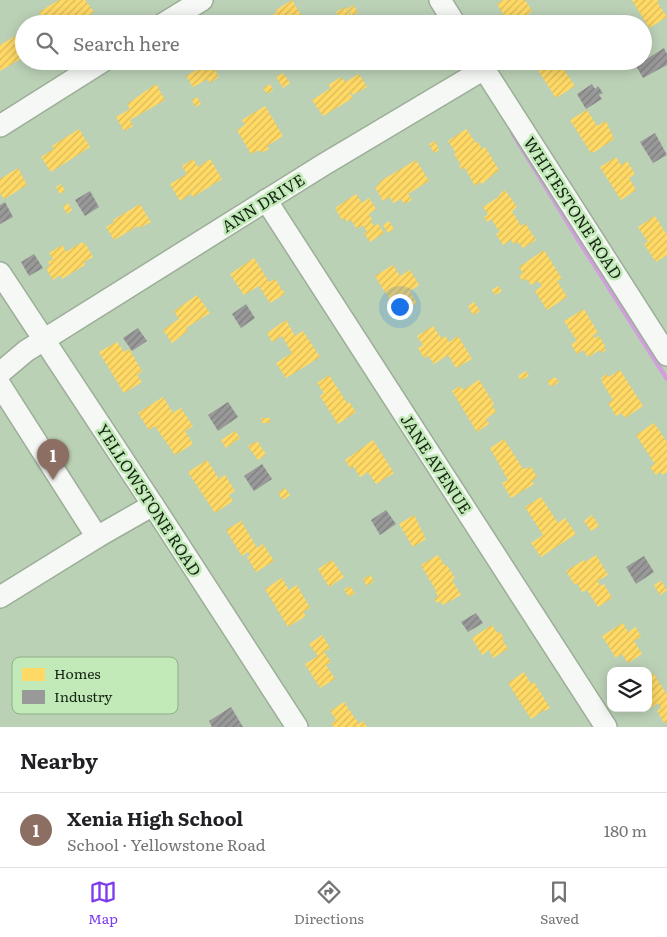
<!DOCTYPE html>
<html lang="en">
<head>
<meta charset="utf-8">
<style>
  :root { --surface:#fff; --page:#f2f2f2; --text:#202124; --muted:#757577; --line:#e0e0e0; --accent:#7c3aed }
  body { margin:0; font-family:Literata,serif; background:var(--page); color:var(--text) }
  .controls { position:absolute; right:15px; bottom:15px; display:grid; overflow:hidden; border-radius:10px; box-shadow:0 2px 12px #0003 }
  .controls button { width:45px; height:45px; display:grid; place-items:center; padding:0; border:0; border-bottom:1px solid var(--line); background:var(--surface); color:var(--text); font:25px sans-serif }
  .you { position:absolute; left:399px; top:306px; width:18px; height:18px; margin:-12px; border:4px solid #fff; border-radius:50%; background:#1a73e8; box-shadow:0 0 0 8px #1a73e833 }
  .badge { display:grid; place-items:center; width:32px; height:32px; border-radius:50%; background:var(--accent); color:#fff; font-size:16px; font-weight:700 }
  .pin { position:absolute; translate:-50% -41px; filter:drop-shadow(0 1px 2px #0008) }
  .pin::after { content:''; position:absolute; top:26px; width:18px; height:15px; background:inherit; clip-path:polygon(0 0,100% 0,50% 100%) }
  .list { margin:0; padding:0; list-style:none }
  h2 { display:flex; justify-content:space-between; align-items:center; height:65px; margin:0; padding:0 20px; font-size:21px }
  h2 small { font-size:16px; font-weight:400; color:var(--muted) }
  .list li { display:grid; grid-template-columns:32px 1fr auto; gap:15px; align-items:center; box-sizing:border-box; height:75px; padding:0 20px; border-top:1px solid var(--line) }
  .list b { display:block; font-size:19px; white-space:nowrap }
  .list p { margin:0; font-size:16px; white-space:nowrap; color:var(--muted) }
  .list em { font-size:16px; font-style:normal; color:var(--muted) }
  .icon { flex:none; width:28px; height:28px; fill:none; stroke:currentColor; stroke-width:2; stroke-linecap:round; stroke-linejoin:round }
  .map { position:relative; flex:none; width:667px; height:727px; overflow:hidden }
  .search { position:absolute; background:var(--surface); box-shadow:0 2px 12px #0003; left:15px; right:15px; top:15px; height:55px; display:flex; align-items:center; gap:12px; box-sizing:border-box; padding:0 18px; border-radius:28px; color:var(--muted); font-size:19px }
  .sheet { height:140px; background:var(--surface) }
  nav { display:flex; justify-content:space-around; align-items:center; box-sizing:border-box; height:70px; border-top:1px solid var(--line); background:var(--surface); font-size:14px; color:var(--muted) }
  nav a { display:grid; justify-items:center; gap:2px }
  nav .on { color:var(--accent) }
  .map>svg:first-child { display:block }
</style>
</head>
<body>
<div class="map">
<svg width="667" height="727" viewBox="0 0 667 727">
  <defs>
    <pattern id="homes-hatch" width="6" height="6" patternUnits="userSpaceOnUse" patternTransform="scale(1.25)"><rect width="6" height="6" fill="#ffd966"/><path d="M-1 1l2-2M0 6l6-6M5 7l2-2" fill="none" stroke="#daba58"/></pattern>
    <pattern id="industry-hatch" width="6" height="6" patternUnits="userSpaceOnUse" patternTransform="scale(1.25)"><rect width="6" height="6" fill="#999"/><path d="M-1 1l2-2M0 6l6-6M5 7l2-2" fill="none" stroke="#7c7d7c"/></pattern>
  </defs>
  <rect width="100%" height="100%" fill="#bbd1b6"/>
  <g fill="url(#homes-hatch)">
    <path d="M 59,0 L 85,0 L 94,12 L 77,22 L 73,16 L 60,24 L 46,24 L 39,12 Z"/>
    <path d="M 292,0 L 303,18 L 294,24 L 259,24 L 277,12 L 276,10 Z"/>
    <path d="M 503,0 L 525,0 L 532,11 L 527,15 L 532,24 L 509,24 L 497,4 Z"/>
    <path d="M 632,0 L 660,0 L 657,2 L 667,17 L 649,28 Z"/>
    <path d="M 353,5 L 358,12 L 352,16 L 347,9 Z"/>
    <path d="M 345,7 L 351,17 L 342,22 L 336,12 Z"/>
    <path d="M 24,31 L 24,57 L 0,71 L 0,45 Z"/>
    <path d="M 195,61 L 223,61 L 225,64 L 215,70 L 219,77 L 210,83 L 208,79 L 193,87 L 186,76 L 198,69 Z"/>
    <path d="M 532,61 L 558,61 L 575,86 L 556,98 Z"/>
    <path d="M 283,73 L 290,83 L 283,88 L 276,77 Z"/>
    <path d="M 359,74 L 367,87 L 353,95 L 351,92 L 350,93 L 353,98 L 323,116 L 312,100 L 331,88 L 328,85 L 341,77 L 345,82 Z"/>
    <path d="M 156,84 L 165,100 L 130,120 L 133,126 L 124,131 L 116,117 L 130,109 L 127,104 Z"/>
    <path d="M 270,84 L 273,90 L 267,94 L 263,88 Z"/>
    <path d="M 197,97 L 201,104 L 195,107 L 192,100 Z"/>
    <path d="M 265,106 L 283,136 L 267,146 L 269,149 L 261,153 L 259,150 L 251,154 L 237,130 L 245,125 L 242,120 Z"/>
    <path d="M 587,110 L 597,126 L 606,121 L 614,139 L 596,151 L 591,153 L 570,120 Z"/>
    <path d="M 79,129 L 90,147 L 51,172 L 41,157 L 54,149 L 52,146 Z"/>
    <path d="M 466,129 L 476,143 L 478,142 L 482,149 L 485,147 L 499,170 L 482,184 L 480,182 L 475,186 L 465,168 L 462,169 L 459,166 L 461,165 L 454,154 L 456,153 L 448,141 Z"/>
    <path d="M 435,141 L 439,150 L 434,153 L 429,144 Z"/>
    <path d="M 616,157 L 621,165 L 627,161 L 635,174 L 629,178 L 636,190 L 621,200 L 600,167 Z"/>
    <path d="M 193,159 L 198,167 L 210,159 L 222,179 L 193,197 L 191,194 L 180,201 L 170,184 L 187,174 L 182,166 Z"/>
    <path d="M 416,160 L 429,181 L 408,194 L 412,200 L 404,204 L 401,199 L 393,203 L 390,197 L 383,201 L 375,187 L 380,184 L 379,182 Z"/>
    <path d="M 18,168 L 27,185 L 4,199 L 0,193 L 0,179 Z"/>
    <path d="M 61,184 L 65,191 L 60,194 L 56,187 Z"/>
    <path d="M 505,190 L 517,207 L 512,211 L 521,226 L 525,223 L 536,240 L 523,248 L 518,242 L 514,244 L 511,240 L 503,245 L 496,234 L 500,232 L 491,219 L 487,222 L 484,217 L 488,214 L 483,207 L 500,196 L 499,195 Z"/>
    <path d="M 356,194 L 362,203 L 369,198 L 376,209 L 369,214 L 372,219 L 370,220 L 374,226 L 378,224 L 384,233 L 370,242 L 364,233 L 367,232 L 363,225 L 357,229 L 351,220 L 347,222 L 345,218 L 342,220 L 335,208 Z"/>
    <path d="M 68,203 L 72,210 L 67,214 L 63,207 Z"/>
    <path d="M 140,204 L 151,222 L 140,228 L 138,226 L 114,240 L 106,227 L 114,222 L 113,220 Z"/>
    <path d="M 655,216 L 667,235 L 667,255 L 656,262 L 644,244 L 648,242 L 638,227 Z"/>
    <path d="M 389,221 L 394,229 L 388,233 L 383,225 Z"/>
    <path d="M 82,242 L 83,244 L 85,243 L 93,257 L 84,262 L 85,265 L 62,279 L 60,275 L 53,280 L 46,268 L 50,266 L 48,262 L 53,259 L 49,253 L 62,245 L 66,252 Z"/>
    <path d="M 544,250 L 562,279 L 557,281 L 567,297 L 547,310 L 535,291 L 542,286 L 538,281 L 531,285 L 527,279 L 523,281 L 519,276 L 523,273 L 519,267 Z"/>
    <path d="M 254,258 L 269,282 L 275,279 L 285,294 L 270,303 L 259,286 L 244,295 L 230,274 Z"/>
    <path d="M 393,265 L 400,276 L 410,270 L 419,285 L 410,291 L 417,303 L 399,314 L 375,276 Z"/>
    <path d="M 498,286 L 502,291 L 495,295 L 492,290 Z"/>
    <path d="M 197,295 L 210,313 L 186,328 L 188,331 L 172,343 L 163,330 L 179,319 L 174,311 Z"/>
    <path d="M 474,302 L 480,311 L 473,315 L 468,306 Z"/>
    <path d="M 584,309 L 598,333 L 593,335 L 595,338 L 599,336 L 605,346 L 604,347 L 606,350 L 602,353 L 600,350 L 588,357 L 583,350 L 577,354 L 571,344 L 577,341 L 564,321 Z"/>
    <path d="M 286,320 L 295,336 L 303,331 L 320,357 L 286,378 L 276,363 L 292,353 L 282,336 L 272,342 L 267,333 Z"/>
    <path d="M 433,326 L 441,338 L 445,336 L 449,342 L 458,336 L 472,359 L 456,368 L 448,355 L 434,364 L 428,356 L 424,358 L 418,348 L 423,345 L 417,336 Z"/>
    <path d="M 117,342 L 124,352 L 129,349 L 142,371 L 137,375 L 142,382 L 124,393 L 99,352 Z"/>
    <path d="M 620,370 L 643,406 L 625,418 L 621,413 L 616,416 L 608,403 L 613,400 L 602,382 L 603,382 L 601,378 L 607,374 L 609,377 Z"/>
    <path d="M 526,371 L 529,376 L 521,380 L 518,376 Z"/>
    <path d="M 329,375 L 347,403 L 349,402 L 356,412 L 338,424 L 320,396 L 324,393 L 317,383 Z"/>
    <path d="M 555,377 L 559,382 L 551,387 L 547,381 Z"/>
    <path d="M 479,380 L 494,404 L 492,405 L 496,412 L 486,419 L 489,424 L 477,432 L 452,391 L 460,386 L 463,390 Z"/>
    <path d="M 163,397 L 173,413 L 181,408 L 193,426 L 185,431 L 193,444 L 175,455 L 155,426 L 149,430 L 138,413 Z"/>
    <path d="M 261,418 L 270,418 L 270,423 L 262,423 Z"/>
    <path d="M 654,423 L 667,442 L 667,472 L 662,475 L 660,472 L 656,475 L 650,467 L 655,464 L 636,435 Z"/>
    <path d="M 235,431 L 240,438 L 226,448 L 221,440 Z"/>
    <path d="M 504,439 L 523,469 L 531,467 L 537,477 L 532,481 L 534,484 L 511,498 L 502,483 L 508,480 L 490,448 Z"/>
    <path d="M 373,440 L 394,473 L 376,484 L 368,472 L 360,477 L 353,466 L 350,468 L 345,460 Z"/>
    <path d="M 257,441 L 266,454 L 258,460 L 248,446 Z"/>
    <path d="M 207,460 L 219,479 L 225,475 L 235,491 L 229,495 L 233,501 L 215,513 L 188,472 Z"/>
    <path d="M 285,488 L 290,495 L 283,500 L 278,493 Z"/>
    <path d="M 541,497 L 558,523 L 565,518 L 576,534 L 541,557 L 531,543 L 543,535 L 525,507 Z"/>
    <path d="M 414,515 L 426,539 L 413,547 L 399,524 Z"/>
    <path d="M 592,515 L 599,526 L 591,531 L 584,521 Z"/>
    <path d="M 241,521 L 257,548 L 263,544 L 274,561 L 256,572 L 247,557 L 250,556 L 248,552 L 242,556 L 226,530 Z"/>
    <path d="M 438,555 L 445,566 L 447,565 L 455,578 L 452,580 L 461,595 L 443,605 L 440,601 L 437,603 L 434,599 L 438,597 L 435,589 L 421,565 Z"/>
    <path d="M 596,555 L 608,575 L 597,581 L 601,586 L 604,584 L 612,598 L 598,607 L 587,590 L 582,592 L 577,583 L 574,584 L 566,571 L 584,560 L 585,562 Z"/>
    <path d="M 332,560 L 344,577 L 329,587 L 318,569 Z"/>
    <path d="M 370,575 L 374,581 L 367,586 L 363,579 Z"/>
    <path d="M 282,578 L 289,590 L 297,585 L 310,608 L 303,612 L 306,616 L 288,627 L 265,589 Z"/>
    <path d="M 661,581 L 667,590 L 660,595 L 654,585 Z"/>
    <path d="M 350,586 L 355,593 L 349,597 L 344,590 Z"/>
    <path d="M 623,623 L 628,632 L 636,627 L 641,637 L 634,641 L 642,654 L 628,663 L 622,654 L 616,658 L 602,636 Z"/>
    <path d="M 492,625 L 497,633 L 499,631 L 504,638 L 502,639 L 508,649 L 493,658 L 489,650 L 482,655 L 472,638 Z"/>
    <path d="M 322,635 L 330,648 L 324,652 L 331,662 L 326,665 L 335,679 L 320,688 L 305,664 L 318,656 L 309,644 Z"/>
    <path d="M 524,672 L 531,684 L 534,682 L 550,708 L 545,711 L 544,710 L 531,719 L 508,683 Z"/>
    <path d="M 653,673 L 667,695 L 667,722 L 665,724 L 657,711 L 661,708 L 658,703 L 651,708 L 648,704 L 648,676 Z"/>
    <path d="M 344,702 L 356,720 L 357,720 L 359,724 L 363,721 L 367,727 L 334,727 L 331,724 L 336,720 L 330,711 Z"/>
  </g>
  <g fill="url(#industry-hatch)">
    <path d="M 664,48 L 667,54 L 667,65 L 643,78 L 636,66 Z"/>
    <path d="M 592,84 L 595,89 L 598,86 L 603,93 L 599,95 L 602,99 L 586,109 L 577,94 Z"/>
    <path d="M 655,133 L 667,155 L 653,163 L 640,142 Z"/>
    <path d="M 90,191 L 99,207 L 85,216 L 75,200 Z"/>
    <path d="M 5,202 L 13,217 L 0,224 L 0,205 Z"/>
    <path d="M 34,254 L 43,268 L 29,276 L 21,262 Z"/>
    <path d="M 246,304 L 255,318 L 241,328 L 232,314 Z"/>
    <path d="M 138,328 L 147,341 L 132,351 L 123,338 Z"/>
    <path d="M 228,402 L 238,417 L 218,431 L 208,415 Z"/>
    <path d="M 262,464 L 272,479 L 254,491 L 244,476 Z"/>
    <path d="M 386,510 L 396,524 L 380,535 L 371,520 Z"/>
    <path d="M 644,556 L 654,572 L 636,584 L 626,567 Z"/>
    <path d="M 476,613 L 483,623 L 468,632 L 461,622 Z"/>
    <path d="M 231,707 L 243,727 L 212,727 L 209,721 Z"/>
  </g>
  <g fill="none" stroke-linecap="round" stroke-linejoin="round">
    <path stroke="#d19fdd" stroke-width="4.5" d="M 513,134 L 579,241 L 667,379"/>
    <defs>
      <g id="minor">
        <path d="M 440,0 L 455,24"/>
        <path d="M 163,24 L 202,0"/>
        <path d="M 479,61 L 667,355"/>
        <path d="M 0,126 L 103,61"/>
        <path d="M 266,200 L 606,727"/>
        <path d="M 0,273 L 153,505 L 297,727"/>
        <path d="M 0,373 L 26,351 L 323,165 L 484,69"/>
        <path d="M 0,385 L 97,537"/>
        <path d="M 0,597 L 97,537 L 153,505"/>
      </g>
    </defs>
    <use href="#minor" stroke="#9cae98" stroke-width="24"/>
    <path stroke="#c2c8c0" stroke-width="2.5" stroke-dasharray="1 4" stroke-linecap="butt" d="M 0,717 L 4,720"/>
    <use href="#minor" stroke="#f5f8f4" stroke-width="21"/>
  </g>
  <g text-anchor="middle" stroke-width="5" stroke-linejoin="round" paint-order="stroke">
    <g font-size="16" fill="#162513" stroke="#c2e9b8">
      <text transform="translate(263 203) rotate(-32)" y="6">ANN DRIVE</text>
      <text transform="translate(573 208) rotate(57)" y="6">WHITESTONE ROAD</text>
      <text transform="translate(436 464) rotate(57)" y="6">JANE AVENUE</text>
      <text transform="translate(149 500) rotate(57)" y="6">YELLOWSTONE ROAD</text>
    </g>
  </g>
  <rect x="12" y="657" width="166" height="57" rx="8" fill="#c2e9b8" stroke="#8eae86" stroke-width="1"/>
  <rect x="22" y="668" width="23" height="13" fill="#ffd966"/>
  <rect x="22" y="690" width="23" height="14" fill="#999"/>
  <g font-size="14" fill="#162513">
    <text x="54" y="679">Homes</text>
    <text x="54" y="702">Industry</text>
  </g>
</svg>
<div class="controls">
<button><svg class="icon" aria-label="layers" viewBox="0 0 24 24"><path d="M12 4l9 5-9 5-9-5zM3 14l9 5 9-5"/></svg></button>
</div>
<div class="you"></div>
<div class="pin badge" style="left:53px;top:480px;background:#8d6e63">1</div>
<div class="search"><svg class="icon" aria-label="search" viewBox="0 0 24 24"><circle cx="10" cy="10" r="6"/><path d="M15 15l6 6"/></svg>Search here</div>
</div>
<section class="sheet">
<h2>Nearby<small></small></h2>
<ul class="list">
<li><span class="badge" style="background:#8d6e63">1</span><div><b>Xenia High School</b><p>School · Yellowstone Road</p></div><em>180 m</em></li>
</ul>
</section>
<nav>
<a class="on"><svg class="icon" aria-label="map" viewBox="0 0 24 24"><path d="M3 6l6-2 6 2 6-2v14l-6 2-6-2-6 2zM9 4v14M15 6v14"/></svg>Map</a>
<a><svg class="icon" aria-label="directions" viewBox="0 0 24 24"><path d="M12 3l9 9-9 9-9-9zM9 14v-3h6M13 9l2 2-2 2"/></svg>Directions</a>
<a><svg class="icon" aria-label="saved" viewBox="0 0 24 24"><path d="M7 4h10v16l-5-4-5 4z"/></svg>Saved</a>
</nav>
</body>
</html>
